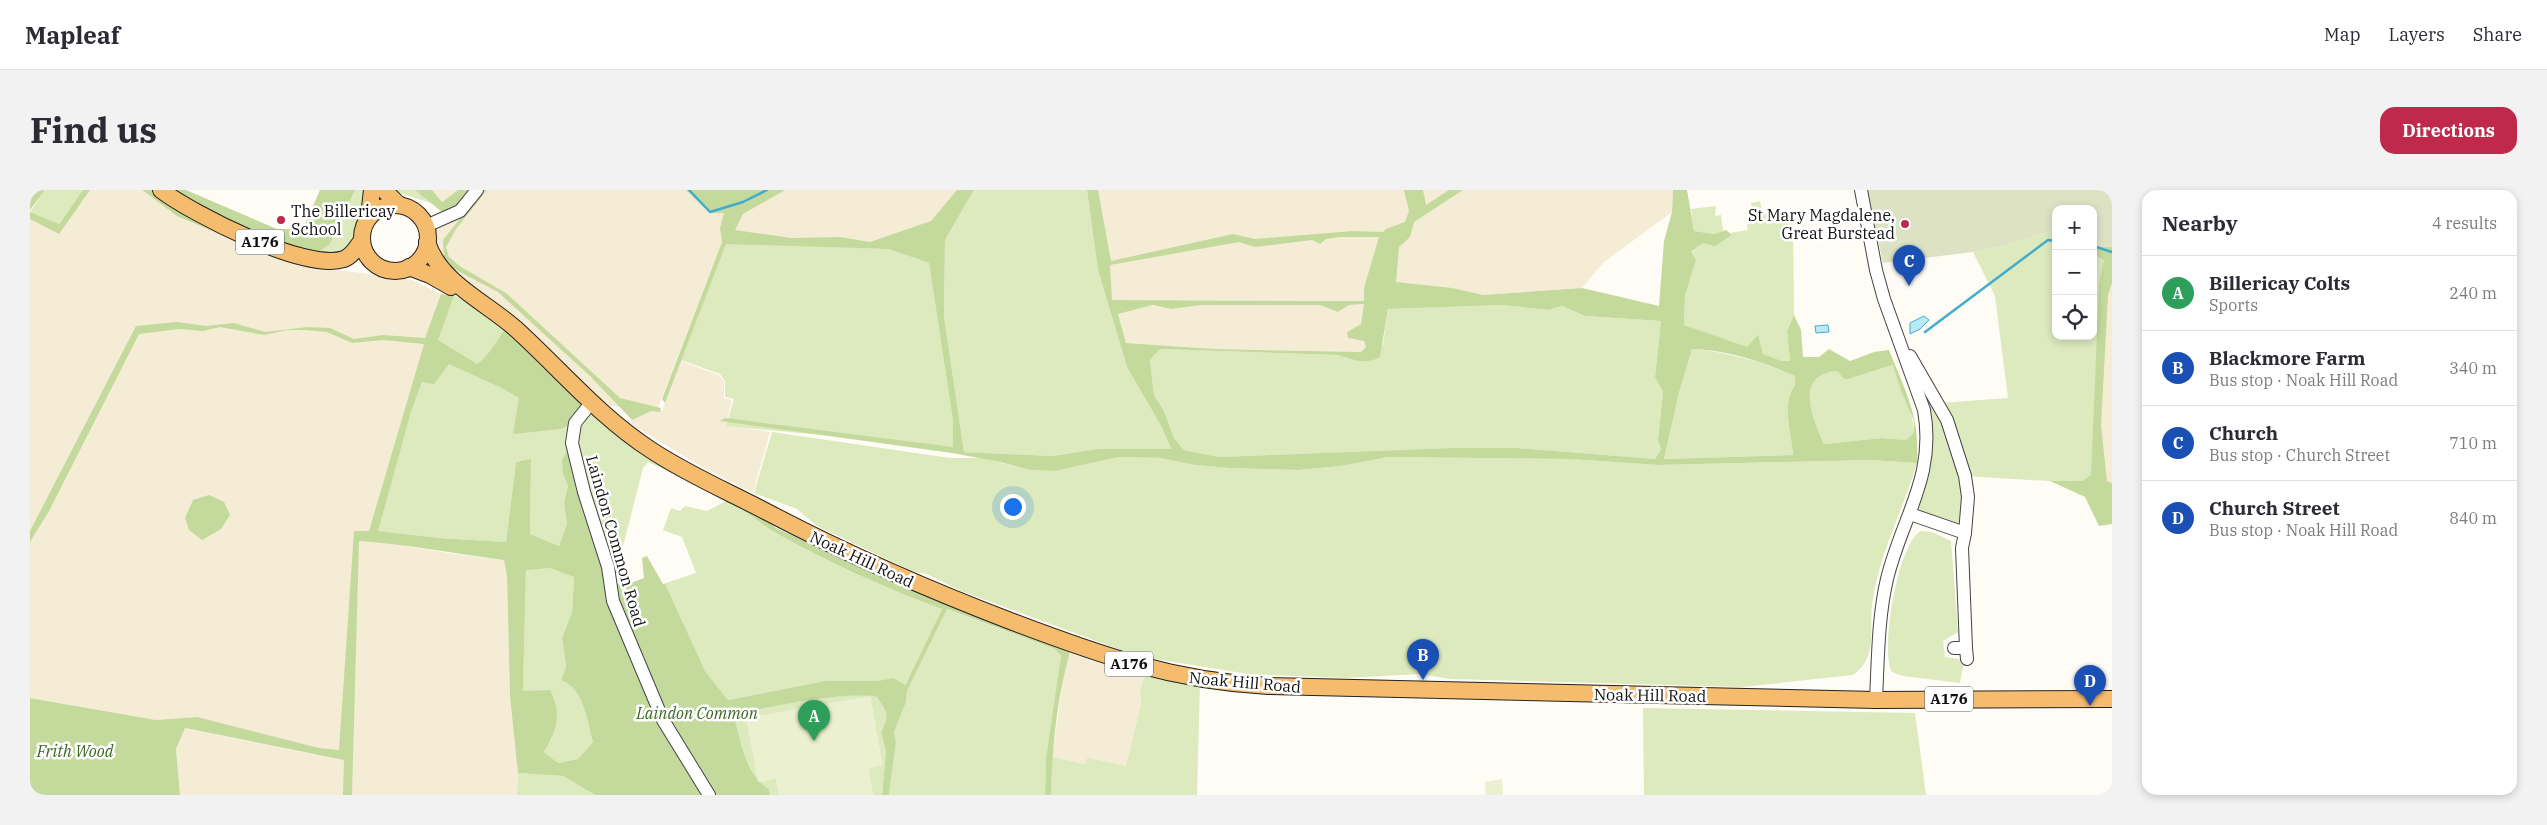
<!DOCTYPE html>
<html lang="en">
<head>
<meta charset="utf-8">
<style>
  :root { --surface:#fff; --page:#f2f2f3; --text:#2b2b33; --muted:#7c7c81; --line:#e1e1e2; --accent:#bf2a4c }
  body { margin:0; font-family:"IBM Plex Serif",serif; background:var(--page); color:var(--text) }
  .controls { position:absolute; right:15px; top:15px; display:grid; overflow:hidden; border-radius:10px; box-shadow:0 2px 8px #0003 }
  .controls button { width:45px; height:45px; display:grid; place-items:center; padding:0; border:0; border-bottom:1px solid var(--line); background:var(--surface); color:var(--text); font:25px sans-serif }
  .you { position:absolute; left:982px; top:316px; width:18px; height:18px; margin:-12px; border:4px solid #fff; border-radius:50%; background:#1a73e8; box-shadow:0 0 0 8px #1a73e833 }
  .badge { display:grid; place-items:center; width:32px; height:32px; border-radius:50%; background:var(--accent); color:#fff; font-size:16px; font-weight:700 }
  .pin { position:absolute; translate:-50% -41px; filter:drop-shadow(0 1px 2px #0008) }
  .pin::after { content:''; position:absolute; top:26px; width:18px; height:15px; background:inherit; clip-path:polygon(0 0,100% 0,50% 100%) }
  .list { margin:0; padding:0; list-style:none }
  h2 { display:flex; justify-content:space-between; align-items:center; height:65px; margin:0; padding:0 20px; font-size:21px }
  h2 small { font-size:16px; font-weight:400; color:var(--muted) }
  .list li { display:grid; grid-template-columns:32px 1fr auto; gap:15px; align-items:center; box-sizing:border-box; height:75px; padding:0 20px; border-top:1px solid var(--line) }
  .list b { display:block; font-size:19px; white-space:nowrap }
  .list p { margin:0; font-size:16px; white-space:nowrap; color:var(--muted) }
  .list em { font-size:16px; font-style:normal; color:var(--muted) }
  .icon { flex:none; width:28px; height:28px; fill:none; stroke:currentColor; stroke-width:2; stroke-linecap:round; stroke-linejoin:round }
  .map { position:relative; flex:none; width:2082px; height:605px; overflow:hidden; border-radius:15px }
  header { display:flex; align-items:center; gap:30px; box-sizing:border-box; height:70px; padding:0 25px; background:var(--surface); border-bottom:1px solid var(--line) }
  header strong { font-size:24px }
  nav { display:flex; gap:28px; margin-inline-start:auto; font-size:18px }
  .intro { display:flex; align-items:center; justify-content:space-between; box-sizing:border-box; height:120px; padding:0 30px }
  h1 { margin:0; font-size:35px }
  .button { padding:12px 22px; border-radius:15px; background:var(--accent); color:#fff; font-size:18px; font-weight:700 }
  main { display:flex; gap:30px; padding:0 30px }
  aside { flex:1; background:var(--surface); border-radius:15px; box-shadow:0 2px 8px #0003 }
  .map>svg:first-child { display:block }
</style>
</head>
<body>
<header>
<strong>Mapleaf</strong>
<nav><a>Map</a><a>Layers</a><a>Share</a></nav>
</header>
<div class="intro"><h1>Find us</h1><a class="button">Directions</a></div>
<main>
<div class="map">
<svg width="2082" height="605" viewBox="0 0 2082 605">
  <rect width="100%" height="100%" fill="#fffbf5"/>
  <g fill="#f5ecd5">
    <path d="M 55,0 L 112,0 L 121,7 L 258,73 L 382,90 L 411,104 L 339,342 L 329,341 L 329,351 L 360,353 L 424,364 L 474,370 L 477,387 L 480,507 L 488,583 L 487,605 L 150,605 L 146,559 L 154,538 L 286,565 L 167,527 L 126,530 L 0,508 L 0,26 Z"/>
    <path d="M 402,0 L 428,0 L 412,12 Z"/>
    <path d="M 447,0 L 944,0 L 939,6 L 858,59 L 692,52 L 627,220 L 632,221 L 651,171 L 689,185 L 694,191 L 694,208 L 702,210 L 696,235 L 740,242 L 723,303 L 672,277 L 601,234 L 604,219 L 561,213 L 419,87 L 397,45 L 396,36 Z"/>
    <path d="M 1057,0 L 1643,0 L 1642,22 L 1574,72 L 1552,98 L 1369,111 L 1077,110 Z"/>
    <path d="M 2082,87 L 2082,296 L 2068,294 L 2078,105 Z"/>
    <path d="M 1334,114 L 1331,134 L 1317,142 L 1318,148 L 1334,151 L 1336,157 L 1331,162 L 1184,159 L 1096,153 L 1088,124 L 1123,115 L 1141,119 L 1172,115 L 1291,115 L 1308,122 L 1319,115 Z"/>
    <path d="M 1042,455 L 1117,479 L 1110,500 L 1111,514 L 1096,576 L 1057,569 L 1055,574 L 1022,567 L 1034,483 Z"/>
  </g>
  <g fill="#dceabe">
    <path d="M 15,0 L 53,0 L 28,34 L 0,22 Z"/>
    <path d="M 325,0 L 342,0 L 332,43 L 318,67 L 287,63 L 300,54 Z"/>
    <path d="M 360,0 L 385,0 L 404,14 Z"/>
    <path d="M 944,0 L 1057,0 L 1068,80 L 1097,177 L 1131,236 L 1141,260 L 1068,259 L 1022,266 L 934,262 L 914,126 L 915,50 Z"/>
    <path d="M 1730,11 L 1733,25 L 1755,20 L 1757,26 L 1763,30 L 1764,125 L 1757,141 L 1760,171 L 1752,171 L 1654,135 L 1655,106 L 1666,70 L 1661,63 L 1673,53 L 1702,45 L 1700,43 L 1718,40 L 1717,34 L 1724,34 L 1721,13 Z"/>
    <path d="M 1686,16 L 1685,26 L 1691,25 L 1693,41 L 1686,44 L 1664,41 L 1661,19 Z"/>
    <path d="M 2026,39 L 2026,146 L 2063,146 L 2063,56 L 2082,57 L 2082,87 L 2078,105 L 2068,294 L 1935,286 L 1935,343 L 1880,324 L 1897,260 L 1878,158 L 1911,213 L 1978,208 L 1965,106 L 1943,62 L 1978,55 Z"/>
    <path d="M 696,53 L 858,59 L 899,73 L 923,231 L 923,261 L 833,249 L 696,236 L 704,209 L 695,207 L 695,191 L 690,184 L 651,170 Z"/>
    <path d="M 424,106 L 452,113 L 641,271 L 636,280 L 618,272 L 613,278 L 589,372 L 578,374 L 533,284 L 538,296 L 534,312 L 537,334 L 529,356 L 500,344 L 501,270 L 486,272 L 476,352 L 410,348 L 347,341 L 381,222 Z"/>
    <path d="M 1472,115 L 1518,120 L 1532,116 L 1555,126 L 1631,131 L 1625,187 L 1633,202 L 1628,249 L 1631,259 L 1625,269 L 1487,258 L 1421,258 L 1189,267 L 1154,260 L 1144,248 L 1134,221 L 1124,205 L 1120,170 L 1130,159 L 1308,165 L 1323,170 L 1353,155 L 1358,119 Z"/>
    <path d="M 1662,159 C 1699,162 1731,172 1765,186 L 1765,196 L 1758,216 L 1763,265 L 1634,269 L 1649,203 Z"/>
    <path d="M 1864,175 C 1869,195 1884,223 1884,242 L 1876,250 L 1852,248 L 1794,254 C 1782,228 1764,185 1807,181 L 1815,190 Z"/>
    <path d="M 742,242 L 920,268 L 951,268 L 1000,280 L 1025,281 L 1089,267 L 1130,268 L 1165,275 L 1199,278 L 1269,280 L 1311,276 L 1358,267 L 1540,269 L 1628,275 L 1840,270 L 1887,273 C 1873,320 1848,366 1842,415 C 1839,443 1848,467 1823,485 L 1712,497 L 1421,489 L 1389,484 L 1317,488 L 1218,484 L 1107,466 L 931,401 L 897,384 L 882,381 L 787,336 L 767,319 L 724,303 Z"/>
    <path d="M 694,312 C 715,317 728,333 746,343 C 799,373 855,398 912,419 L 874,496 L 863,488 L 847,491 L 795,491 L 698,510 L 675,481 L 633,394 L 666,383 L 652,347 L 633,340 L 641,318 L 650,321 L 655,316 L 677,321 Z"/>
    <path d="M 1891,341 L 1902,342 L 1921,351 L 1928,442 L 1913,451 L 1915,467 L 1929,469 L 1933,477 L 1930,493 L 1873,486 L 1862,482 C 1850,458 1868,353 1891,341 Z"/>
    <path d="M 520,378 L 544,386 L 542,422 L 532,448 L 536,477 L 531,489 C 554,498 557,531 563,552 L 548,569 L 528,573 L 514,562 L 522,548 L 493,502 L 496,379 Z"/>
    <path d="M 916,419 L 1025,459 L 1031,466 C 1026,513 1015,558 1015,605 L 859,605 L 866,552 L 864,542 L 876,512 L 877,501 Z"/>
    <path d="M 1117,479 L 1170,490 L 1167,605 L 1021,605 L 1022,567 L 1055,574 L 1057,568 L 1096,576 L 1111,514 L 1110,500 Z"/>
    <path d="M 838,504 L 847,507 C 857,523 860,525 851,542 L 856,562 L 852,605 L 843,605 L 838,577 L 852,574 L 840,506 L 729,592 L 746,588 L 749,605 L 740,605 L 739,599 C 716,585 711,556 705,531 C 740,510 797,508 838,504 Z"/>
    <path d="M 1613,518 L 1885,523 L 1896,605 L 1614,605 Z"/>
    <path d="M 488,583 L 533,586 L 565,605 L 487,605 Z"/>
  </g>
  <g fill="#c4da9d" fill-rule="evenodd">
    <path d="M 3,0 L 15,0 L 0,20 L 0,5 Z"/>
    <path d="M 53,0 L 60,0 L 29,44 L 0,29 L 0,22 L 29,34 Z"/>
    <path d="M 112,0 L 131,0 L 142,8 L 290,70 L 295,79 L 258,73 L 147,26 Z"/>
    <path d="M 139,0 L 156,0 L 247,39 L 273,39 L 290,0 L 325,0 L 300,54 L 287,63 L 253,58 Z"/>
    <path d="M 385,0 L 402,0 L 412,12 L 428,0 L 448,0 L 417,26 Z"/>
    <path d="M 453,0 L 457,0 L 426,39 L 416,57 L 419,67 L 431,77 L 476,103 L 590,208 L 631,218 L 630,222 L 621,221 L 602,230 L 560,186 L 468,102 L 424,79 L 414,67 L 413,50 Z"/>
    <path d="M 656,0 L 755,0 L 713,24 L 705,40 L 761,48 L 810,47 L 840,52 L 901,31 L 927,0 L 944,0 L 915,50 L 914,126 L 934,262 L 1022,266 L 1068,259 L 1141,259 L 1131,236 L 1097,177 L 1068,80 L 1057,0 L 1068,0 L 1081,71 L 1203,44 L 1225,49 L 1323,41 L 1353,42 L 1356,39 L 1375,32 L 1379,21 L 1374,0 L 1393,0 L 1396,15 L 1419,0 L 1433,0 L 1384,32 L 1380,47 L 1369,57 L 1366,92 L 1422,98 L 1453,105 L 1552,98 L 1629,116 L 1634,51 L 1642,22 L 1643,0 L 1657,0 L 1664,41 L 1685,44 L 1696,40 L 1702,45 L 1685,56 L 1673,53 L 1661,62 L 1666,70 L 1655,106 L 1654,135 L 1717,157 L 1728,145 L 1733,164 L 1752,171 L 1760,171 L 1757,141 L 1764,125 L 1771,140 L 1773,167 L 1789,167 L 1799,159 L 1820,171 L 1844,162 L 1859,160 C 1876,203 1890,226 1887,273 L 1840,270 L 1628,275 L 1540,269 L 1358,267 L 1311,276 L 1269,280 L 1199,278 L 1165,275 L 1130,268 L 1089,267 L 1025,281 L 1000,280 L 970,272 L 922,263 L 690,231 L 695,228 L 923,257 L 923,231 L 899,73 L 858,59 L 696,54 L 635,213 L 632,209 L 692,52 L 690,38 L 694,23 L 680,23 ZM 1310,47 L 1349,47 L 1334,98 L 1334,111 L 1082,110 L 1080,75 L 1209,52 L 1225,57 L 1282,50 L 1290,54 L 1296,49 ZM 1334,114 L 1331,134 L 1317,142 L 1318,148 L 1334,151 L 1336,157 L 1331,162 L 1184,159 L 1096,153 L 1088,124 L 1123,115 L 1141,119 L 1172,115 L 1290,115 L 1308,122 L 1319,115 ZM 1472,115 L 1518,120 L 1532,116 L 1555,126 L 1631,131 L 1625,187 L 1633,202 L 1628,250 L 1631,259 L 1625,269 L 1487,258 L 1421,258 L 1189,267 L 1154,260 L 1144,248 L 1134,221 L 1124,205 L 1120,170 L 1130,159 L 1308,165 C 1322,170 1336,175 1350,167 L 1358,119 ZM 1662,159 C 1698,160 1732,172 1765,186 L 1765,196 C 1751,213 1762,244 1763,265 L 1634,269 L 1649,203 ZM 1863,175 L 1871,201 L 1884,231 L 1884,242 L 1876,250 L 1852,248 L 1794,254 C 1782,228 1764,185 1807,181 L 1815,190 Z"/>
    <path d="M 2063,56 L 2082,57 L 2082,93 L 2078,105 L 2071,235 L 2077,291 L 2082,293 L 2082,334 L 2069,336 L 2055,307 L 2020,291 L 2053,291 L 2061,285 L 2069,94 L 2074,70 L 2063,64 Z"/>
    <path d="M 411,104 L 424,106 L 408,150 L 447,174 C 462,164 468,147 479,133 L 561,213 L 545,233 L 530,239 L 483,244 L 489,208 L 472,198 L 419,174 L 404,194 L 392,192 L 381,222 L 348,341 L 410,348 L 476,352 L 486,272 L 501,269 L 500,344 L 529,356 L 537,334 L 534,312 L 538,296 L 533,284 L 532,270 L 542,253 L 578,374 L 589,372 L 584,392 L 593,396 L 614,388 L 612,368 L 617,366 L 633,394 L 635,394 L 675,481 L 698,510 L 795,491 L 847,491 L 863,488 L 875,495 L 912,419 C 857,399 797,372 746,343 C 728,333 715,317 694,312 L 697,311 L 636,280 L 639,275 L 727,322 L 746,338 L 828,376 L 900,408 L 1040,462 C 1027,508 1022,557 1021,605 L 1015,605 L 1016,569 L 1031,466 L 1025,459 L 917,419 L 877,501 L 876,512 L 864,542 L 866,552 L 859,605 L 852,605 L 856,562 L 851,542 C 860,525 857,523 847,507 C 826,501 744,514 722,522 C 716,524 710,528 705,531 C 712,556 716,585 739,599 L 740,605 L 565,605 L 533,586 L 488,583 L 480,507 L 477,387 L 474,370 C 426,364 378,354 329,351 L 322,605 L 313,605 L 314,570 L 155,538 L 146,559 L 150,605 L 0,605 L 0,508 L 126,530 L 167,527 L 289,558 L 309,560 L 324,341 L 339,341 L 394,154 L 353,150 L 322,153 L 297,142 L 276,140 L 257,140 L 234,145 L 190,137 L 173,141 L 149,139 L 109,144 L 19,321 L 0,352 L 0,341 L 106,136 L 147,132 L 176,136 L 204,133 L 235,142 L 278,137 L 300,138 L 324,149 L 353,145 L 395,148 ZM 520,378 L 544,387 L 542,422 L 532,448 L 536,477 L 531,490 C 554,498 557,531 563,552 L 548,569 L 528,573 L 514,562 C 527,541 532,522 520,500 L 493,501 L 496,380 Z"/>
    <path d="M 179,305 L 194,312 L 200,325 L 191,339 L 172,350 L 159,340 L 155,328 L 163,310 Z"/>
  </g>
  <path fill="#dee2c5" d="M 1837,0 L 2082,0 L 2082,57 L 2063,56 L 2063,19 L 2026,19 L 2026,39 L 1978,55 L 1943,62 L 1853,73 Z"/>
  <g fill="#ebf1d0">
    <path d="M 840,506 L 852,575 L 838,578 L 843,605 L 749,605 L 746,588 L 728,592 L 716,528 Z"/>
    <path d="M 1472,589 L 1473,605 L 1456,605 L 1455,592 Z"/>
  </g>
  <g fill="#baeaf5" stroke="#42adcb">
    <path d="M 1894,126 L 1899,130 L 1890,139 L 1880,144 L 1880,133 Z"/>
    <path d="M 1798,135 L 1799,142 L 1786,143 L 1785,136 Z"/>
  </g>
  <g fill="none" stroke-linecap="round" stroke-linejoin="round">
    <g stroke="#42adcb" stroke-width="2.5">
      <path d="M 659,0 L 680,22 L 713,12 L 737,0"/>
      <path d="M 2063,56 L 2082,62"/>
      <path d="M 1895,142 L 2018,50 L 2026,51"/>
    </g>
    <defs>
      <g id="minor">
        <path d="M 1831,0 L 1846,80 L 1854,109 L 1894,220 C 1906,287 1872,327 1857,389 C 1848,427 1848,470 1846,510"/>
        <path d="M 396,36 L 430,21 L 447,0"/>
        <path d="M 1880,166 L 1917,230 L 1935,286 L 1938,307 L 1935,343"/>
        <path d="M 561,213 L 545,233 L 542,253 L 554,302 L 578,377 L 583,411 L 633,530 L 679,605"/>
        <path d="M 1880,324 L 1935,343 L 1932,358 L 1936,458"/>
        <path d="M 1924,458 L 1936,458 L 1937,469"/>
      </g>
      <g id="major">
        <path d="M 131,0 C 163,24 275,82 314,69 C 322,66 327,57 332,50"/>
        <path d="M 354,0 L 369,15"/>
        <circle cx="365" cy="48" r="33"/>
        <path d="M 339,26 L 342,0"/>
        <path d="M 397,52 C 410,93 456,112 486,139 C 531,180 570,227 621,260 C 657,284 699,302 737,322 C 817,364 899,400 983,432 C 1070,465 1143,491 1238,496 L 1846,510 L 2082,509"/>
        <path d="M 379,77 L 400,85 L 421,97"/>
      </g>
    </defs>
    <use href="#minor" stroke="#444" stroke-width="14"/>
    <use href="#major" stroke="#222" stroke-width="18"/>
    <use href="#minor" stroke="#fff" stroke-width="12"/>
    <use href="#major" stroke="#f5bc6e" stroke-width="16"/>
  </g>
  <g fill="#bf2a4c" stroke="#fff" stroke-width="2">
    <circle cx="251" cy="30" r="5"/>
    <circle cx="1875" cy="34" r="5"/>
  </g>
  <g text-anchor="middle" stroke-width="5" stroke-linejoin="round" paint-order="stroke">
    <g fill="#fff" stroke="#585858" stroke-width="1">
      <rect x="206" y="39.5" width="48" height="25" rx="4"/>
      <rect x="1075" y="461.5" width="48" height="25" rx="4"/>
      <rect x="1895" y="496.5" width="48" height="25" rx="4"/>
    </g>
    <g font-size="15" font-weight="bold" fill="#111">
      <text x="230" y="57">A176</text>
      <text x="1099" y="479">A176</text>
      <text x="1919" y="514">A176</text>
    </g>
    <g font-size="16" fill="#111" stroke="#fff" text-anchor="start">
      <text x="261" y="27">The Billericay<tspan x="261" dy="18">School</tspan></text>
      <text x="1865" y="31" text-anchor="end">St Mary Magdalene,<tspan x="1865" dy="18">Great Burstead</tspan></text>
    </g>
    <g font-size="16" fill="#111" stroke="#fff">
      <text transform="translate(586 351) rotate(74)" y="6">Laindon Common Road</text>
      <text transform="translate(832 369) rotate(25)" y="6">Noak Hill Road</text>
      <text transform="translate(1215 492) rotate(5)" y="6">Noak Hill Road</text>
      <text transform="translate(1620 505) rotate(1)" y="6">Noak Hill Road</text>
    </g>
    <g font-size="16" font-style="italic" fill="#3c6921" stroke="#fff">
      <text x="667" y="529">Laindon Common</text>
      <text x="45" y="567">Frith Wood</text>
    </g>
  </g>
</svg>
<div class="controls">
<button>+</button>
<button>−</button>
<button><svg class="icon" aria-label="locate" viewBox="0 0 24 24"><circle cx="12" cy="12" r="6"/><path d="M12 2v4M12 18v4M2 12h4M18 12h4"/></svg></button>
</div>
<div class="you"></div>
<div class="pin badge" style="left:784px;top:551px;background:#2e9e5b">A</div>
<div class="pin badge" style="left:1393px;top:490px;background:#1a4fb4">B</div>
<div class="pin badge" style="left:1879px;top:96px;background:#1a4fb4">C</div>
<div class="pin badge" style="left:2060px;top:516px;background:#1a4fb4">D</div>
</div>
<aside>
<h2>Nearby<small>4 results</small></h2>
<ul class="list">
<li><span class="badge" style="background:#2e9e5b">A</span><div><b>Billericay Colts</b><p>Sports</p></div><em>240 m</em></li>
<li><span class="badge" style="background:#1a4fb4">B</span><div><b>Blackmore Farm</b><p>Bus stop · Noak Hill Road</p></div><em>340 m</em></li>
<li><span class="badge" style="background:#1a4fb4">C</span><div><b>Church</b><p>Bus stop · Church Street</p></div><em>710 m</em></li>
<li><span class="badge" style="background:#1a4fb4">D</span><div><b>Church Street</b><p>Bus stop · Noak Hill Road</p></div><em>840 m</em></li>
</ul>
</aside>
</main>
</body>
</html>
